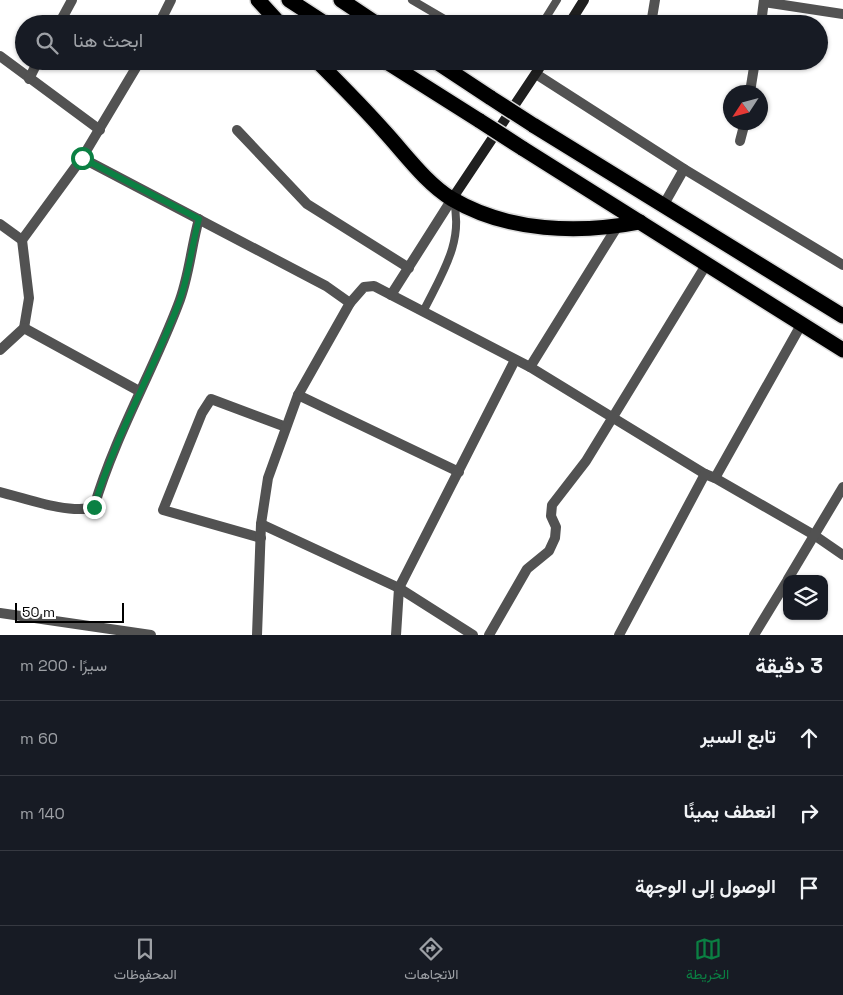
<!DOCTYPE html>
<html lang="ar">
<head>
<meta charset="utf-8">
<style>
  :root { --surface:#171b24; --page:#242831; --text:#f1f3f6; --muted:#9ea1a6; --line:#363941; --accent:#0b8043 }
  body { margin:0; font-family:"Space Grotesk",Vazirmatn,sans-serif; background:var(--page); color:var(--text); direction:rtl }
  .controls { position:absolute; right:15px; bottom:15px; display:grid; overflow:hidden; border-radius:10px; box-shadow:0 1px 4px #0004 }
  .controls button { width:45px; height:45px; display:grid; place-items:center; padding:0; border:0; border-bottom:1px solid var(--line); background:var(--surface); color:var(--text); font:25px sans-serif }
  .compass { position:absolute; left:723px; top:85px; width:45px; height:45px; border-radius:50%; background:var(--surface); box-shadow:0 1px 4px #0004; rotate:234deg }
  .scale { position:absolute; left:15px; bottom:12px; width:109px; box-sizing:border-box; padding-left:5px; border:2px solid #000; border-top:0; font-size:14px; line-height:18px; white-space:nowrap; color:#000; -webkit-text-stroke:4px #fff; paint-order:stroke }
  .stop { position:absolute; width:15px; height:15px; margin:-11px; border:4px solid #0b8043; border-radius:50%; background:#fff }
  .stop.end { background:#0b8043; border-color:#fff; box-shadow:0 1px 5px #0008 }
  .list { margin:0; padding:0; list-style:none }
  h2 { display:flex; justify-content:space-between; align-items:center; height:65px; margin:0; padding:0 20px; font-size:21px }
  h2 small { font-size:16px; font-weight:400; color:var(--muted) }
  .list li { display:grid; grid-template-columns:32px 1fr auto; gap:15px; align-items:center; box-sizing:border-box; height:75px; padding:0 20px; border-top:1px solid var(--line) }
  .list b { display:block; font-size:19px; white-space:nowrap }
  .list em { font-size:16px; font-style:normal; color:var(--muted) }
  .icon { flex:none; width:28px; height:28px; fill:none; stroke:currentColor; stroke-width:2; stroke-linecap:round; stroke-linejoin:round }
  .map { position:relative; flex:none; width:843px; height:635px; overflow:hidden; direction:ltr }
  .search { position:absolute; background:var(--surface); box-shadow:0 1px 4px #0004; left:15px; right:15px; top:15px; height:55px; display:flex; align-items:center; gap:12px; box-sizing:border-box; padding:0 18px; border-radius:28px; color:var(--muted); font-size:19px }
  .sheet { height:290px; background:var(--surface) }
  nav { display:flex; justify-content:space-around; align-items:center; box-sizing:border-box; height:70px; border-top:1px solid var(--line); background:var(--surface); font-size:14px; color:var(--muted) }
  nav a { display:grid; justify-items:center; gap:2px }
  nav .on { color:var(--accent) }
  .map>svg:first-child { display:block }
</style>
</head>
<body>
<div class="map">
<svg width="843" height="635" viewBox="0 0 843 635">
  <rect width="100%" height="100%" fill="#fff"/>
  <g fill="none" stroke-linecap="round" stroke-linejoin="round">
    <defs>
      <g id="highway">
        <path d="M 258,0 L 280,24"/>
        <path d="M 289,0 L 326,24"/>
        <path d="M 341,0 L 377,24"/>
        <path d="M 317,61 C 340,84 363,107 385,132 C 406,155 426,183 452,199 C 508,232 579,234 640,222"/>
        <path d="M 385,61 L 480,121"/>
        <path d="M 435,61 L 491,98"/>
        <path d="M 533,125 L 843,316"/>
        <path d="M 522,148 L 843,350"/>
      </g>
    </defs>
    <use href="#highway" stroke="#dbdbdb" stroke-width="18"/>
    <g stroke="#525252" stroke-width="8">
      <path d="M 412,0 L 453,24"/>
      <path d="M 542,24 L 557,0"/>
      <path d="M 423,312 C 441,275 465,241 453,199"/>
    </g>
    <g stroke="#525252" stroke-width="10">
      <path d="M 764,2 L 843,14"/>
      <path d="M 59,24 L 72,0"/>
      <path d="M 159,24 L 171,0"/>
      <path d="M 651,24 L 655,0"/>
      <path d="M 761,24 L 764,0"/>
      <path d="M 0,56 L 100,130"/>
      <path d="M 536,74 L 684,169 L 843,265"/>
      <path d="M 29,79 L 38,61"/>
      <path d="M 750,92 L 755,61"/>
      <path d="M 237,130 L 307,204 L 409,268"/>
      <path d="M 740,141 L 745,122"/>
      <path d="M 82,158 L 326,286 L 350,303 L 364,287 L 374,286 L 530,367 L 705,474 L 715,478 L 814,535 L 843,555"/>
      <path d="M 663,206 L 684,169"/>
      <path d="M 0,224 L 22,240 L 29,298 L 24,328 L 0,350"/>
      <path d="M 22,240 L 82,158 L 140,61"/>
      <path d="M 391,295 L 452,199"/>
      <path d="M 24,328 L 139,391"/>
      <path d="M 530,367 L 617,227"/>
      <path d="M 298,395 L 459,472"/>
      <path d="M 715,478 L 801,325"/>
      <path d="M 0,492 C 24,498 71,515 94,507 C 115,436 152,373 178,305 C 189,278 191,247 199,219"/>
      <path d="M 261,524 L 399,588 L 473,635"/>
      <path d="M 261,538 L 163,510 L 202,413 L 211,399 L 286,427"/>
      <path d="M 788,579 L 843,487"/>
      <path d="M 0,613 L 151,635"/>
      <path d="M 257,635 L 261,524 L 268,478 L 298,395 L 350,303"/>
      <path d="M 396,635 L 399,588 L 515,360"/>
      <path d="M 489,635 L 527,569 L 549,551 L 555,538 L 556,527 L 551,516 L 552,505 L 586,461 L 706,265"/>
      <path d="M 619,635 L 705,474"/>
      <path d="M 754,635 L 787,581"/>
    </g>
    <g stroke="#1f1f1f" stroke-width="10">
      <path d="M 569,24 L 584,0"/>
      <path d="M 452,199 L 544,61"/>
    </g>
    <use href="#highway" stroke="#000" stroke-width="15"/>
    <defs>
      <g id="highway-bridge">
        <path d="M 491,98 L 533,125"/>
        <path d="M 480,121 L 522,148"/>
      </g>
    </defs>
    <use href="#highway-bridge" stroke="#dbdbdb" stroke-width="18" stroke-linecap="butt"/>
    <use href="#highway-bridge" stroke="#000" stroke-width="15"/>
  </g>
  <g fill="none" stroke-linecap="round" stroke-linejoin="round">
    <path stroke="#0b8043" stroke-width="6" d="M 82,158 L 199,219 C 191,247 189,278 178,305 C 152,373 115,437 94,507"/>
  </g>
</svg>
<div class="controls">
<button><svg class="icon" aria-label="layers" viewBox="0 0 24 24"><path d="M12 4l9 5-9 5-9-5zM3 14l9 5 9-5"/></svg></button>
</div>
<svg class="compass" viewBox="-18 -18 36 36"><path d="M0-13l5 13h-10z" fill="#e53935"/><path d="M0 13l5-13h-10z" fill="#9ea1a6"/></svg>
<div class="scale">50 m</div>
<div class="stop" style="left:82px;top:158px"></div>
<div class="stop end" style="left:94px;top:507px"></div>
<div class="search"><svg class="icon" aria-label="search" viewBox="0 0 24 24"><circle cx="10" cy="10" r="6"/><path d="M15 15l6 6"/></svg>ابحث هنا</div>
</div>
<section class="sheet">
<h2>3 دقيقة<small>سيرًا · 200 m</small></h2>
<ul class="list">
<li><svg class="icon" aria-label="ahead" viewBox="0 0 24 24"><path d="M12 20V5M6 11l6-6 6 6"/></svg><div><b>تابع السير</b></div><em>60 m</em></li>
<li><svg class="icon" aria-label="right" viewBox="0 0 24 24"><path d="M7 20v-9h11M14 6l5 5-5 5"/></svg><div><b>انعطف يمينًا</b></div><em>140 m</em></li>
<li><svg class="icon" aria-label="arrive" viewBox="0 0 24 24"><path d="M6 21V4h12l-3 4 3 4H6"/></svg><div><b>الوصول إلى الوجهة</b></div></li>
</ul>
</section>
<nav>
<a class="on"><svg class="icon" aria-label="map" viewBox="0 0 24 24"><path d="M3 6l6-2 6 2 6-2v14l-6 2-6-2-6 2zM9 4v14M15 6v14"/></svg>الخريطة</a>
<a><svg class="icon" aria-label="directions" viewBox="0 0 24 24"><path d="M12 3l9 9-9 9-9-9zM9 14v-3h6M13 9l2 2-2 2"/></svg>الاتجاهات</a>
<a><svg class="icon" aria-label="saved" viewBox="0 0 24 24"><path d="M7 4h10v16l-5-4-5 4z"/></svg>المحفوظات</a>
</nav>
</body>
</html>
